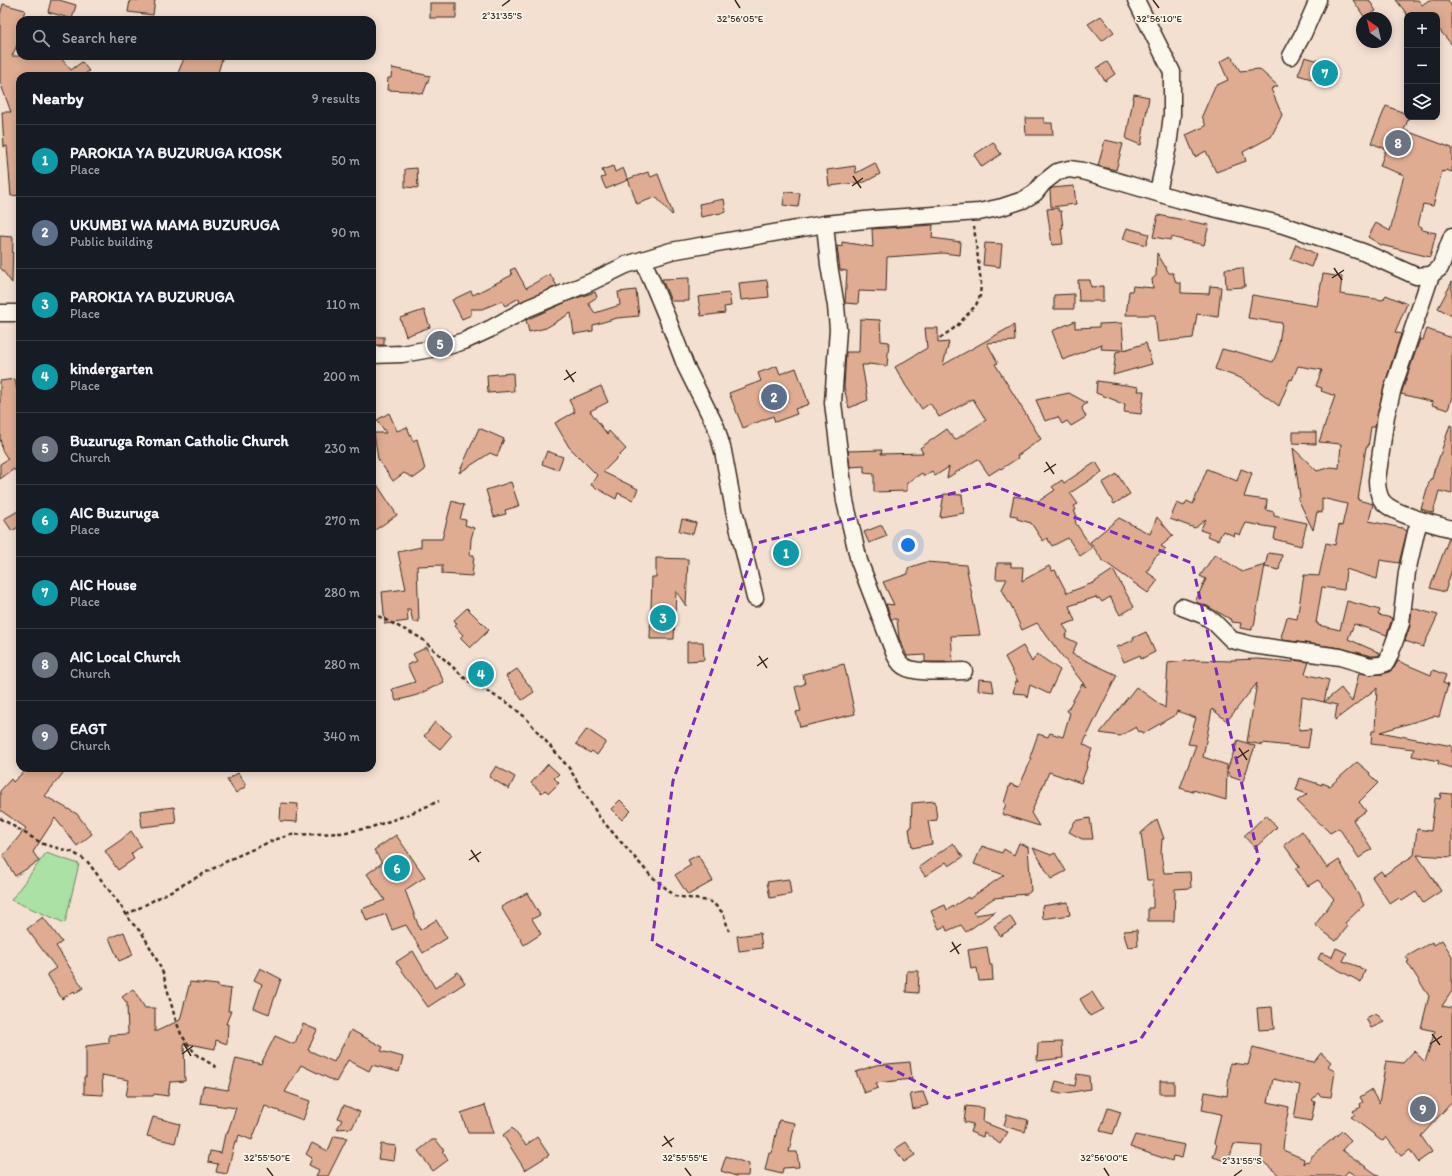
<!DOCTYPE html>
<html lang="en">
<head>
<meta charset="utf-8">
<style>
  :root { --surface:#171b24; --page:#242831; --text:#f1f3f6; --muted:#9ea1a6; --line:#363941; --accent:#c8321e }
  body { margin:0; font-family:Itim,sans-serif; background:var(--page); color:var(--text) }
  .controls { position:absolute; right:12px; top:12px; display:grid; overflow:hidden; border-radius:8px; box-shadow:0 2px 10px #0003 }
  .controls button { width:36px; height:36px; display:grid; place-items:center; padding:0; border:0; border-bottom:1px solid var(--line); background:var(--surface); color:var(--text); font:20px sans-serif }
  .compass { position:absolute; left:1356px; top:12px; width:36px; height:36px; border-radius:50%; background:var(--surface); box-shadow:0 2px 10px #0003; rotate:326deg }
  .you { position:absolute; left:908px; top:545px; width:14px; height:14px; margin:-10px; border:3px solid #fff; border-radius:50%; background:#1a73e8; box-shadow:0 0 0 6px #1a73e833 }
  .badge { display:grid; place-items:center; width:26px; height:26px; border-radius:50%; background:var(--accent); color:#fff; font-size:13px; font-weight:700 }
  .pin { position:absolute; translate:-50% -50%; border:2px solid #fff; box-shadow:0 1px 4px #0006 }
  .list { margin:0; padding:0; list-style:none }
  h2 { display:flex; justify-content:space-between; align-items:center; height:52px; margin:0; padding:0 16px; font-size:17px }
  h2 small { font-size:13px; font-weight:400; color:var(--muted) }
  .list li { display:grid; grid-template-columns:26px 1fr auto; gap:12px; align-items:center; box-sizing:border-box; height:72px; padding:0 16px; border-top:1px solid var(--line) }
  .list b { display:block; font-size:15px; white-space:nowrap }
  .list p { margin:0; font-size:13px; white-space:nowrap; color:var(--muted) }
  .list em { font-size:13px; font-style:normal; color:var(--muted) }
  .icon { flex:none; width:22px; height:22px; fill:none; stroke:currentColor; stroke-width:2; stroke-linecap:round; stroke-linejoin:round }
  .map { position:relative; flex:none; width:1452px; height:1176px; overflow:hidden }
  .search { position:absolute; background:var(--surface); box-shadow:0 2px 10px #0003; left:16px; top:16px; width:360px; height:44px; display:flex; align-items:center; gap:10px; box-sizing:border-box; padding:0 14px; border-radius:12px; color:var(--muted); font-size:15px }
  .panel { position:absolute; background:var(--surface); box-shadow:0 2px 10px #0003; left:16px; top:72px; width:360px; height:700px; border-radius:12px }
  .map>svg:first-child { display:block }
</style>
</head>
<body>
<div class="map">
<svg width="1452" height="1176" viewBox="0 0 1452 1176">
  <rect width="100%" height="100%" fill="#f3e0d1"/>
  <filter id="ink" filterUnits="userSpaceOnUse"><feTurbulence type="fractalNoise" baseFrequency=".025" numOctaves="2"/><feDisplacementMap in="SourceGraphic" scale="8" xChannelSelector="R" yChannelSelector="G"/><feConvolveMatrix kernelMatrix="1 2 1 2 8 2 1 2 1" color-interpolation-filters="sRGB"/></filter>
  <g filter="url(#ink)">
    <path fill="#aae1a4" stroke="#728661" d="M 46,853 L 79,864 L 65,923 L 11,900 Z"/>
    <g fill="#dfac92" stroke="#3b2a1e">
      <path d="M 51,0 L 59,0 L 76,5 L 72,19 L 48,12 Z"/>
      <path d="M 130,0 L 155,0 L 153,15 L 128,12 Z"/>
      <path d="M 1353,0 L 1369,0 L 1376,11 L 1365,18 Z"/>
      <path d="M 1396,0 L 1418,0 L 1422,5 L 1429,0 L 1448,0 L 1452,7 L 1452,45 L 1437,27 L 1437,15 L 1406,15 L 1407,14 Z"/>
      <rect x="430" y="3" width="26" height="15"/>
      <path d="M 3,4 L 25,10 L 22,20 L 20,20 L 20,39 L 12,56 L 59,56 L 71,70 L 82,62 L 89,71 L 82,76 L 20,76 L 20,195 L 11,196 L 7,146 L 4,147 L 2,112 L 11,112 L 0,82 L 0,15 Z"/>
      <path d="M 1101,16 L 1114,32 L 1102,41 L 1088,24 Z"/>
      <path d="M 185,56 L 223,56 L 217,76 L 184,76 L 178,73 Z"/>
      <path d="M 1231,56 L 1240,71 L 1259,69 L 1278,86 L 1271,89 L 1282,115 L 1271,137 L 1243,152 L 1246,161 L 1216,172 L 1206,151 L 1195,157 L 1186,135 L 1206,126 L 1202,116 L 1215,86 L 1228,80 L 1220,62 Z"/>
      <path d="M 1305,57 L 1337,66 L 1332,85 L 1298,75 Z"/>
      <path d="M 1107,62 L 1115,74 L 1105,81 L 1097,68 Z"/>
      <path d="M 392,68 L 430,76 L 423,94 L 410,91 L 387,90 L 388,78 L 391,78 Z"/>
      <path d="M 1134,94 L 1149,97 L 1141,145 L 1126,139 Z"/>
      <path d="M 1386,106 L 1407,114 L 1407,117 L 1409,117 L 1404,130 L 1452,148 L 1452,172 L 1446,170 L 1445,172 L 1442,171 L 1433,206 L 1423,204 L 1418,226 L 1422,227 L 1422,230 L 1436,233 L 1430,257 L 1381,245 L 1368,237 L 1376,223 L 1390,231 L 1404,175 L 1380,166 L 1386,149 L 1371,143 Z"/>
      <path d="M 1025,118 L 1044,118 L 1044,123 L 1052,123 L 1053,135 L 1026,135 Z"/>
      <path d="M 1105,140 L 1123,144 L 1116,170 L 1098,166 Z"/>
      <path d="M 993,142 L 1001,154 L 982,167 L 974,155 Z"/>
      <path d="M 875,163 L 880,174 L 865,182 L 829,186 L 827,170 L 855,166 L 856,173 Z"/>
      <path d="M 613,166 L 615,172 L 623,168 L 628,180 L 606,189 L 601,178 L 605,177 L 602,170 Z"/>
      <path d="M 417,168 L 418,188 L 405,187 L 405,169 Z"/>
      <path d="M 648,172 L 651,177 L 658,174 L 673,214 L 672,215 L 656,197 L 637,204 L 628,179 Z"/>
      <path d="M 1074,186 L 1076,204 L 1051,207 L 1050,190 L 1052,188 Z"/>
      <path d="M 785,192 L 800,193 L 798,207 L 783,205 Z"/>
      <path d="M 724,199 L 726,212 L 701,217 L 699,204 Z"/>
      <path d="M 1058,208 L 1058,211 L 1061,211 L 1063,228 L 1061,228 L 1063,244 L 1052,245 L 1047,209 Z"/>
      <path d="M 1158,215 L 1209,225 L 1204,245 L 1171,237 L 1171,240 L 1153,237 Z"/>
      <path d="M 933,225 L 932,238 L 961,242 L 960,255 L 943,253 L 887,257 L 886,292 L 859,291 L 858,304 L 845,303 L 847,271 L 840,270 L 837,246 L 842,247 L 842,242 L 873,247 L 872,229 Z"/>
      <path d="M 1127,228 L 1149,234 L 1146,245 L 1123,239 Z"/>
      <path d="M 0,236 L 13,237 L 12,283 L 0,267 Z"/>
      <path d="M 985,243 L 1002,244 L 1000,267 L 983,265 Z"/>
      <path d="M 1296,244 L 1316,254 L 1311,267 L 1290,259 Z"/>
      <path d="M 1157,253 L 1169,273 L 1173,273 L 1176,283 L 1181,283 L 1181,293 L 1209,294 L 1210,286 L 1221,287 L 1218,317 L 1197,314 L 1193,338 L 1158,342 L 1155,315 L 1126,315 L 1129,291 L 1132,291 L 1133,286 L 1153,288 L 1152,279 L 1156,276 Z"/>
      <path d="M 515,268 L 526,288 L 550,274 L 557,286 L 520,302 L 519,298 L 505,306 L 502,301 L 482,309 L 471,309 L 471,315 L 462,319 L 452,300 L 471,291 L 473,295 L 512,275 L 510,270 Z"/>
      <path d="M 1243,268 L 1245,287 L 1226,288 L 1225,269 Z"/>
      <path d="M 1323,274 L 1342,277 L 1340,294 L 1383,300 L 1386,295 L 1407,304 L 1395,332 L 1401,334 L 1384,386 L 1375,427 L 1371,427 L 1368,447 L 1366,447 L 1358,500 L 1373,504 L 1369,521 L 1402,528 L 1407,531 L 1399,563 L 1380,560 L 1377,579 L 1346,569 L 1344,590 L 1322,587 L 1316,623 L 1318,623 L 1318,625 L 1340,630 L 1347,601 L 1380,610 L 1378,615 L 1392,618 L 1387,635 L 1354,624 L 1348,639 L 1380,653 L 1378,656 L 1371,656 L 1341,648 L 1283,640 L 1281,637 L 1287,617 L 1297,619 L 1304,575 L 1319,576 L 1326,543 L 1335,545 L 1339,525 L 1342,526 L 1347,504 L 1322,498 L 1322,513 L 1317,512 L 1313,530 L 1298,499 L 1300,497 L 1293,448 L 1317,471 L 1331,467 L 1339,468 L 1341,444 L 1319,442 L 1335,396 L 1321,391 L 1322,388 L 1316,386 L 1322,370 L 1298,366 L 1292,380 L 1290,379 L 1279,406 L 1243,379 L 1215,369 L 1222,349 L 1234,352 L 1234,351 L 1273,362 L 1278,350 L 1282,323 L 1248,318 L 1252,295 L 1317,306 Z"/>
      <path d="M 689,278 L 689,301 L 671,301 L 662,279 Z"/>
      <path d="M 767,280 L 769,297 L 741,300 L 739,283 Z"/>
      <path d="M 1078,280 L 1090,280 L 1091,287 L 1103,286 L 1103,301 L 1079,301 Z"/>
      <path d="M 1452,282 L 1452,316 L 1438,308 Z"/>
      <path d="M 636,290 L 639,316 L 617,318 L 593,325 L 593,331 L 574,334 L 571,313 L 546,328 L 529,332 L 526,320 L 571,300 L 595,292 L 597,297 L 588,303 L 595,313 L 620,305 L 618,292 Z"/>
      <path d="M 729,293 L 731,306 L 724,307 L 725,313 L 701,316 L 698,297 Z"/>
      <path d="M 1074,294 L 1074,309 L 1054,309 L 1054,295 Z"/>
      <path d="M 424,310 L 430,327 L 406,336 L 400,318 Z"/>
      <path d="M 860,319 L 880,320 L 881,341 L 889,342 L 887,366 L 868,364 L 868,365 L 862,365 L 868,400 L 849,408 L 844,387 L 846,352 L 859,352 Z"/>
      <path d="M 1075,321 L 1075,328 L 1099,327 L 1099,324 L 1122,323 L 1124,350 L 1146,343 L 1152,364 L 1113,375 L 1116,352 L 1123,350 L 1101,349 L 1102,344 L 1063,360 L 1052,331 Z"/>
      <path d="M 1014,325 L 1015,341 L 987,343 L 998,363 L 995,364 L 1041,439 L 1017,456 L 1018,458 L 1001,469 L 1000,468 L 989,475 L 978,459 L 947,478 L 949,467 L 935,476 L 932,471 L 924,476 L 922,473 L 907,483 L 907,491 L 874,492 L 874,474 L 864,473 L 864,466 L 850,467 L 848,451 L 882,450 L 881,454 L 923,453 L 920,448 L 947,429 L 955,440 L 986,420 L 973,399 L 939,417 L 930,403 L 922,409 L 906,386 L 895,367 L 927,348 L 925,328 L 938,328 L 938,343 L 949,342 L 943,365 Z"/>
      <path d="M 1427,329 L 1452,338 L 1452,396 L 1448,410 L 1432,405 L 1433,402 L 1401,394 L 1420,339 L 1423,340 Z"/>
      <rect x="372" y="337" width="12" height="8"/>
      <path d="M 777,366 L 780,374 L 796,368 L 809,404 L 795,409 L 797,414 L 775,422 L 773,416 L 743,428 L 729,393 L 761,381 L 758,373 Z"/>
      <path d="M 513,373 L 514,391 L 488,393 L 487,375 Z"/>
      <path d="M 15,379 L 17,390 L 20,389 L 20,478 L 14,469 L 0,479 L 0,464 L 8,459 L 2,450 L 0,437 L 0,381 Z"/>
      <path d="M 1097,381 L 1139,387 L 1138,391 L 1144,391 L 1141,414 L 1124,412 L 1125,404 L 1117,403 L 1117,401 L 1096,393 Z"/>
      <path d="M 601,386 L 608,402 L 590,411 L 607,434 L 609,431 L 626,449 L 603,472 L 638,489 L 633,500 L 618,493 L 616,499 L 591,485 L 597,475 L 569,447 L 555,423 L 575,412 L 569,400 Z"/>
      <path d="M 1069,393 L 1087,403 L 1083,406 L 1082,409 L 1086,417 L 1071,426 L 1067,421 L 1062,424 L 1058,417 L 1045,421 L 1036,400 Z"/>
      <path d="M 389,413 L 397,431 L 407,427 L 413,441 L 417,439 L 425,470 L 414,478 L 404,473 L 393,481 L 378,459 L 374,433 L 386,433 L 377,420 Z"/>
      <path d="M 1450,425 L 1452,426 L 1452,494 L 1439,491 L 1433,513 L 1421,509 L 1430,479 L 1432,479 L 1435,467 L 1436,467 Z"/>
      <path d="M 479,428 L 504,439 L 497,456 L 490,453 L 459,473 Z"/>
      <path d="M 1293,432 L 1316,432 L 1316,444 L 1293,443 Z"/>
      <path d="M 547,451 L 563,457 L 558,470 L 542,464 Z"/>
      <path d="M 1096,462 L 1102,472 L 1070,493 L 1078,504 L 1074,506 L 1076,510 L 1074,511 L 1077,516 L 1074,518 L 1076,521 L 1075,522 L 1092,548 L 1080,556 L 1068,538 L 1052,546 L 1047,538 L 1043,541 L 1031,523 L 1017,519 L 1017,516 L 1010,515 L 1014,496 L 1039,501 L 1055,490 L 1052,487 L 1062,480 L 1064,483 Z"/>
      <path d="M 1207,469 L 1237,481 L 1241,469 L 1252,473 L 1244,497 L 1267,500 L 1266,510 L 1274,512 L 1274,516 L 1307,523 L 1301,546 L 1274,539 L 1276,528 L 1246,523 L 1240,535 L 1235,533 L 1234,536 L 1223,531 L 1218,540 L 1207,536 L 1209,533 L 1200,530 L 1206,519 L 1195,528 L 1170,519 L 1177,503 L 1184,506 L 1187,501 L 1193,504 Z"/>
      <path d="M 1117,474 L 1130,494 L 1114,504 L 1102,483 Z"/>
      <path d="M 372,477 L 397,515 L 372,532 Z"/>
      <path d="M 511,482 L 519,506 L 505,510 L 506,514 L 494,517 L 486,490 Z"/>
      <path d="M 944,494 L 962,495 L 964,513 L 940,517 Z"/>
      <path d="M 452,501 L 464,505 L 460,519 L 466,520 L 465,525 L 474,528 L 471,539 L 470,555 L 474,555 L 472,576 L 442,574 L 442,565 L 417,566 L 419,622 L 413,622 L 410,609 L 407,609 L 408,621 L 385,624 L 382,592 L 406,589 L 398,552 L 421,547 L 421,539 L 442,539 Z"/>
      <path d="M 20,510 L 20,526 L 12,531 L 4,519 Z"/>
      <path d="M 1157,517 L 1173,536 L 1161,546 L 1166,549 L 1155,557 L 1147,572 L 1158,580 L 1148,593 L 1102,560 L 1090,542 L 1119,518 L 1150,534 Z"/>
      <path d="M 682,519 L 696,523 L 693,534 L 679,531 Z"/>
      <path d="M 882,525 L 887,536 L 869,543 L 864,532 Z"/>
      <path d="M 1449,538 L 1452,538 L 1452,569 L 1445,592 L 1430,588 Z"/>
      <path d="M 794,544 L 797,559 L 778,562 L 775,548 Z"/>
      <path d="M 1268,553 L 1282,555 L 1279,570 L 1265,567 Z"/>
      <path d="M 1215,554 L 1242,572 L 1265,565 L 1254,626 L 1252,626 L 1252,630 L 1240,628 L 1241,623 L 1232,622 L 1232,620 L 1207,606 L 1195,602 L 1206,579 L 1200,576 Z"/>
      <path d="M 656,558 L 688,559 L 686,606 L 676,591 L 674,639 L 650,639 L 652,577 L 656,577 Z"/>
      <path d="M 926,562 L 966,565 L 980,635 L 951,636 L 953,662 L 925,662 L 925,655 L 907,656 L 899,638 L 897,619 L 891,619 L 886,604 L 894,605 L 883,582 L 908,574 L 908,568 Z"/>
      <path d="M 997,563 L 1011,563 L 1011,567 L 1023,567 L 1022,581 L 1049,566 L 1052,571 L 1055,570 L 1067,593 L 1093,583 L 1113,570 L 1134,607 L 1120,615 L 1110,597 L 1102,602 L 1099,598 L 1097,599 L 1096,597 L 1069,606 L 1075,621 L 1063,625 L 1068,632 L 1065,637 L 1077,643 L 1072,654 L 1117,675 L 1083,744 L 1092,749 L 1086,767 L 1087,767 L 1081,783 L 1049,772 L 1031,813 L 1039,826 L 1002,814 L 1006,804 L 1004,803 L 1010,784 L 1019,787 L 1032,758 L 1030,757 L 1038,734 L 1048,737 L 1050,733 L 1063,737 L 1070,713 L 1067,711 L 1082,684 L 1086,687 L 1037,623 L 1022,630 L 1010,603 L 1009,603 L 1002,589 L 1007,579 L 996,579 Z"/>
      <path d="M 467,608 L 489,630 L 470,648 L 460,638 L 463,635 L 455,626 L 457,624 L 454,620 Z"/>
      <path d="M 1412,608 L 1438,615 L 1423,647 L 1405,641 L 1410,626 Z"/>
      <path d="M 1146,632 L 1155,652 L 1141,659 L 1140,655 L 1124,662 L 1117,647 L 1134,640 L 1133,638 Z"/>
      <path d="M 687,642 L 703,642 L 704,660 L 687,661 Z"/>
      <path d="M 1023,646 L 1032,662 L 1037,654 L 1060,670 L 1049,694 L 1030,685 L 1027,698 L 1025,694 L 1013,693 L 1016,681 L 1018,682 L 1005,657 Z"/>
      <path d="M 427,647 L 444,682 L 417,695 L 396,701 L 392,689 L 415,682 L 407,665 L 417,661 L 413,654 Z"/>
      <path d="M 1258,659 L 1293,662 L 1293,660 L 1309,662 L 1305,674 L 1329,680 L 1324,702 L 1302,697 L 1299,730 L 1311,729 L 1308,748 L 1263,743 L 1263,745 L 1247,742 L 1257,683 L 1227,721 L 1212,709 L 1203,757 L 1227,765 L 1227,770 L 1238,740 L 1255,746 L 1243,781 L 1231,777 L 1227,771 L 1226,800 L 1193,790 L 1193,792 L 1180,788 L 1196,745 L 1188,744 L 1196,718 L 1177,711 L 1175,715 L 1144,733 L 1142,733 L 1141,731 L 1139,732 L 1136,727 L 1120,736 L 1100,733 L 1136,687 L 1165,708 L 1168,663 L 1194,660 L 1231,661 L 1231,660 Z"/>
      <path d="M 1398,661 L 1431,675 L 1433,670 L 1446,675 L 1443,683 L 1448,685 L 1439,717 L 1434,716 L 1380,732 L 1452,746 L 1452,768 L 1438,764 L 1439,761 L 1412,756 L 1414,749 L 1371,744 L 1372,731 L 1375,731 L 1377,688 L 1335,720 L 1337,705 L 1324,702 L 1341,688 L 1352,702 L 1359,673 L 1371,675 L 1383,674 L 1389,672 L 1394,668 Z"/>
      <path d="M 844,664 L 855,714 L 800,727 L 796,712 L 801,711 L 795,687 L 805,684 L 803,674 Z"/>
      <path d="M 517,669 L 534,692 L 522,700 L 506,676 Z"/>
      <path d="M 979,679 L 992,680 L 994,692 L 978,690 Z"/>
      <path d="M 435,722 L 452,735 L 440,749 L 424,736 Z"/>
      <path d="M 587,729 L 606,742 L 597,755 L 592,751 L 590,753 L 576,744 Z"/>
      <path d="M 1357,762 L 1370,773 L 1369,774 L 1378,783 L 1359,802 L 1366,811 L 1353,820 L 1372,849 L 1359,858 L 1339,828 L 1330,833 L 1297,801 L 1307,794 L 1296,790 L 1300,778 L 1322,785 L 1322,783 L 1330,786 Z"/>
      <path d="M 548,764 L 559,774 L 554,778 L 559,783 L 549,793 L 545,790 L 542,793 L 531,783 Z"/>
      <path d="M 496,766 L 515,777 L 509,789 L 489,777 Z"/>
      <path d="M 28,768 L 67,768 L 45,796 L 77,814 L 92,834 L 77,846 L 55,818 L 33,852 L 39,861 L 15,876 L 3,856 L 26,828 L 0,810 L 0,791 L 11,779 L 13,782 Z"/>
      <path d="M 238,773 L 245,783 L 245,787 L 236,793 L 227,780 Z"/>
      <path d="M 1441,793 L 1452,794 L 1452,857 L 1417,855 L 1441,891 L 1423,903 L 1416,892 L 1402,901 L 1399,898 L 1390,904 L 1372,877 L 1381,871 L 1384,875 L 1414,855 L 1417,829 L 1431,831 L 1435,798 L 1440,799 Z"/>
      <path d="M 620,800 L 631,811 L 622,820 L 611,809 Z"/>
      <path d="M 935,801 L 937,820 L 928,821 L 932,844 L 912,848 L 909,829 L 911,828 L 912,803 Z"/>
      <path d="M 281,803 L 298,804 L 297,822 L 280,821 Z"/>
      <path d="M 174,807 L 176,823 L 142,827 L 140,811 Z"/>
      <path d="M 1266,815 L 1277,827 L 1255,848 L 1244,836 Z"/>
      <path d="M 1090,818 L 1093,839 L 1082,839 L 1069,832 L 1075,821 Z"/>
      <path d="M 1157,819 L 1164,839 L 1162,839 L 1161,854 L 1164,873 L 1190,872 L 1191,888 L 1175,889 L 1174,921 L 1148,921 L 1148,908 L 1153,908 L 1153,880 L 1147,880 L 1141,833 Z"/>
      <path d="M 131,831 L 141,846 L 131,854 L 134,859 L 118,870 L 105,851 L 121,840 Z"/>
      <path d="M 1302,831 L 1327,868 L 1339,860 L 1364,905 L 1345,923 L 1348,926 L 1336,941 L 1315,925 L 1334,899 L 1318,880 L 1308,886 L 1295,868 L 1300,867 L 1284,845 Z"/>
      <path d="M 396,835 L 425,877 L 405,890 L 420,930 L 436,920 L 447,938 L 423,953 L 406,925 L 392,930 L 386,914 L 367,921 L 362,909 L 385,900 L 367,874 L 382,863 L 374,850 Z"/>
      <path d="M 953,843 L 963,857 L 949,866 L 946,862 L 925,876 L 919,867 Z"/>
      <path d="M 1019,843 L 1028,847 L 1031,891 L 1027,894 L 1015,895 L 1015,896 L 994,898 L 973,912 L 975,915 L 995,912 L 966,932 L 961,925 L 947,931 L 945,926 L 939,929 L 931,911 L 945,905 L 947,910 L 968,897 L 969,899 L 1004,875 L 974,864 L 982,846 L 1002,853 L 1004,849 L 1014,855 Z"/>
      <path d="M 1033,848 L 1051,855 L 1055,853 L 1066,871 L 1051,879 Z"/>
      <path d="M 698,855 L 713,881 L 688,895 L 675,875 L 691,865 L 688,860 Z"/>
      <path d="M 789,879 L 791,894 L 770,898 L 767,882 Z"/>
      <path d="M 527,893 L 540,915 L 532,919 L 541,934 L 524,945 L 501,907 Z"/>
      <path d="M 1068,902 L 1070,915 L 1043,919 L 1042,906 Z"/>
      <path d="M 1010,916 L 1016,926 L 1000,936 L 994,926 Z"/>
      <path d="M 43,917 L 62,942 L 56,946 L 83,988 L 75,993 L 74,991 L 62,999 L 47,974 L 56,968 L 27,929 Z"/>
      <path d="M 1137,930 L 1138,946 L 1128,947 L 1125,938 L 1124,931 Z"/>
      <path d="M 124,932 L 133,955 L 119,961 L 109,938 Z"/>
      <path d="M 760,933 L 762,948 L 739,951 L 737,936 Z"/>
      <path d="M 1442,940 L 1452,956 L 1452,991 L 1442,1006 L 1452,1008 L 1452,1102 L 1421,1136 L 1432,1152 L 1418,1162 L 1410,1150 L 1401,1156 L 1386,1137 L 1383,1141 L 1351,1117 L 1355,1114 L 1353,1111 L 1361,1107 L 1360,1104 L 1363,1102 L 1360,1097 L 1371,1090 L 1379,1103 L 1386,1061 L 1403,1063 L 1414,1051 L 1425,1062 L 1435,1031 L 1421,1028 L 1429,996 L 1407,962 L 1409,961 L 1406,957 L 1432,942 L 1433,945 Z"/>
      <path d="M 987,947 L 990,965 L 992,965 L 993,980 L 979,981 L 977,968 L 971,969 L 968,950 Z"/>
      <path d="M 1336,948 L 1347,953 L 1343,961 L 1360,967 L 1360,968 L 1365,970 L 1361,982 L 1318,959 L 1321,953 L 1332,957 Z"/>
      <path d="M 413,951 L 435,988 L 458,972 L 465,983 L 428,1007 L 396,962 Z"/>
      <path d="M 260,968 L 281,979 L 269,1014 L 254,1008 L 262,984 L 254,980 Z"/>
      <path d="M 907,971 L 919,971 L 918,993 L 906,992 Z"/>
      <path d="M 190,982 L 218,985 L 218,987 L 231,989 L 228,1011 L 231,1011 L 226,1024 L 228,1024 L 227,1044 L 216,1040 L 215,1049 L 184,1043 L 185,1081 L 170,1082 L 168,1096 L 154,1094 L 153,1096 L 126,1096 L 129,1080 L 102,1075 L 103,1095 L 84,1094 L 84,1077 L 86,1077 L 86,1046 L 109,1043 L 109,1035 L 128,1034 L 127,1003 L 122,997 L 133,989 L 145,1008 L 155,1008 L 155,1032 L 180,1020 Z"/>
      <path d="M 1092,992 L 1103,1009 L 1090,1016 L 1080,999 Z"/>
      <path d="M 1272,1007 L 1274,1029 L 1259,1030 L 1257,1008 Z"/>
      <path d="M 1376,1013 L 1384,1022 L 1371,1028 L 1366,1018 Z"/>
      <path d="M 303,1024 L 317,1030 L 308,1050 L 334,1062 L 351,1030 L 383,1047 L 381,1051 L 403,1057 L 399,1072 L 372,1065 L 369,1071 L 348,1060 L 336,1082 L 301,1065 L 285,1092 L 310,1101 L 303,1120 L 265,1106 L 252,1140 L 239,1135 L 237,1142 L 235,1141 L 227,1174 L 216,1172 L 218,1164 L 208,1162 L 210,1151 L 221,1153 L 225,1134 L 227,1134 L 236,1108 L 200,1103 L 203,1086 L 228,1090 L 236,1058 L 261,1064 L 275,1036 L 293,1044 L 295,1043 Z"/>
      <path d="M 1062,1042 L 1063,1058 L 1037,1061 L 1038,1043 Z"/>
      <path d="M 1253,1047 L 1294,1058 L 1314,1062 L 1321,1053 L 1331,1062 L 1328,1066 L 1335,1072 L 1331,1097 L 1321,1096 L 1318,1093 L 1312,1100 L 1315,1102 L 1311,1121 L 1294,1118 L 1300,1085 L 1273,1079 L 1268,1102 L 1289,1107 L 1285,1128 L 1283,1150 L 1304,1159 L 1303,1164 L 1306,1161 L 1308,1162 L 1312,1156 L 1342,1131 L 1351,1140 L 1342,1150 L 1379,1176 L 1356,1176 L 1348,1171 L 1344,1176 L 1280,1176 L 1261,1160 L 1262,1146 L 1234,1144 L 1228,1162 L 1213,1157 L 1217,1145 L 1214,1143 L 1221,1114 L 1202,1110 L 1205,1092 L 1227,1096 L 1230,1063 L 1248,1065 Z"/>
      <path d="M 910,1062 L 912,1079 L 876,1083 L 878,1088 L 864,1093 L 856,1072 L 876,1065 Z"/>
      <path d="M 1077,1074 L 1089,1076 L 1090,1089 L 1061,1094 L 1053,1092 L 1056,1081 L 1075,1086 Z"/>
      <rect x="1160" y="1081" width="14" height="13"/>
      <path d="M 923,1092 L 928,1105 L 913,1109 L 910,1094 Z"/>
      <path d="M 344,1105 L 360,1112 L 352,1128 L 337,1129 L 342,1120 L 338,1118 Z"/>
      <path d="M 485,1105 L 494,1133 L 468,1133 L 461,1113 Z"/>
      <path d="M 966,1106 L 984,1108 L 983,1122 L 1008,1132 L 1000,1144 L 984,1132 L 983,1137 L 970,1132 L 973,1124 L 964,1122 Z"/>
      <path d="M 1108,1108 L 1121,1112 L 1113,1134 L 1100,1131 Z"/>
      <path d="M 1007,1114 L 1028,1120 L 1025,1132 L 1004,1126 Z"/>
      <path d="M 153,1117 L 180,1124 L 175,1143 L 147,1136 Z"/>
      <path d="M 779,1120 L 795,1123 L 789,1152 L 797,1152 L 799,1167 L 783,1168 L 782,1174 L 765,1170 L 769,1153 L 772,1153 Z"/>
      <path d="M 512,1128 L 526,1145 L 537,1137 L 549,1155 L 525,1170 L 503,1135 Z"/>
      <path d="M 1135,1135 L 1185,1145 L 1182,1158 L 1173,1156 L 1172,1161 L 1130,1147 Z"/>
      <path d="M 334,1136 L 347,1138 L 328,1176 L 316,1176 L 319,1170 L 309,1165 L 312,1158 L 306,1154 L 312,1143 L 328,1151 Z"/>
      <path d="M 432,1140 L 436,1140 L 444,1150 L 442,1151 L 448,1160 L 433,1171 L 418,1151 Z"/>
      <path d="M 906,1142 L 915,1155 L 904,1162 L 895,1149 Z"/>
      <path d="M 381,1144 L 396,1146 L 394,1161 L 378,1159 Z"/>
      <path d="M 726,1156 L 749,1164 L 748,1176 L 736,1176 L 721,1171 Z"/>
    </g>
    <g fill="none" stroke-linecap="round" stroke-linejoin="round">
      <defs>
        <g id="minor">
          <path d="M 1136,0 L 1172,72 L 1172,115 L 1168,146 L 1158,192"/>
          <path d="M 1291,56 L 1303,34 L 1318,0"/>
          <path d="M 825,224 L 829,265 L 836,306 L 838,329 L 833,403 L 845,501 L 859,561 L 895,655 C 897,659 900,665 905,667 C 916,674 950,671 964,671"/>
          <path d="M 643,260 L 668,320 L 686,367 L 716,427 L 723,451 L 734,510 L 755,598"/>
          <path d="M 1431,275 L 1393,388 L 1386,416 L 1377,480 C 1377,487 1378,493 1381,499 C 1389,514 1435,524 1452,529"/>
          <path d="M 0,313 L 20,313"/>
          <path d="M 372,355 L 402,354 L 448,346 L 464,341 L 490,329 L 528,308 L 591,282 L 626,265 L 671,251 L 825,224 L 875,219 L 979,212 L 1002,207 L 1023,200 L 1035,193 L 1043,183 L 1057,172 L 1069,169 L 1083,171 L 1181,200 L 1283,225 L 1363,252 L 1416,276 L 1431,275 L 1440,268 L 1452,236"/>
          <path d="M 1182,607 L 1203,615 L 1214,622 L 1232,640 L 1252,645 L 1340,657 L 1370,666 L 1380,665 L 1386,663 L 1389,657 L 1401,623 L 1407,572 L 1416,532 L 1420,520"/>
        </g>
      </defs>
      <use href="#minor" stroke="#3b2a1e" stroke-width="19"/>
      <g stroke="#3b2a1e" stroke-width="2.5" stroke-dasharray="4 3" stroke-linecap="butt">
        <path d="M 940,338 L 957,326 L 976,305 L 980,296 L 981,283 L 974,227"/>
        <path d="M 372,613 L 421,638 L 468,681 L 508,703 L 525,717 L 569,768 L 600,818 L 650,875 L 675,896 L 709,901 L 715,905 L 723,913 L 729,931"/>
        <path d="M 0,818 L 43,844 L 72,852 L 87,861 L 121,906 L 131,922 L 142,933 L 155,956 L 163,973 L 175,1018 L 181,1034 L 189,1046 L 198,1056 L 218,1068"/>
        <path d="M 126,915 L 233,858 L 274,840 L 290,835 L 341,833 L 369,828 L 407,815 L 439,801"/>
      </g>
      <use href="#minor" stroke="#fbf7ec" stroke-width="16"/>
    </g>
  </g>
  <path fill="none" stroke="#7b2cbf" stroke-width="3" stroke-dasharray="8 5" stroke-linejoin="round" d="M 989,484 L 1192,563 L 1259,860 L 1140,1040 L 947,1098 L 652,942 L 673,781 L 757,543 Z"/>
  <path fill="none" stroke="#3b2a1e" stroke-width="1.5" d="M 735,0 L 740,8M 1153,0 L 1159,8M 502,6 L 510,0M 853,176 L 861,188M 852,186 L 863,178M 1334,268 L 1342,280M 1332,278 L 1344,270M 566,370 L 574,382M 564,380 L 576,372M 1046,462 L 1054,474M 1044,472 L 1056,464M 759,656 L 767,668M 757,666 L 768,658M 1239,748 L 1247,760M 1237,758 L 1249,750M 471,850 L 479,862M 469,860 L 481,852M 952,942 L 959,954M 950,952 L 961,944M 1432,1034 L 1440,1045M 184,1044 L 191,1056M 1430,1044 L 1442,1036M 182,1054 L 193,1046M 664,1136 L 672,1147M 662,1146 L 674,1138M 267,1168 L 273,1176M 685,1168 L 691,1176M 1104,1168 L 1109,1176M 1234,1176 L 1242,1170"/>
  <g font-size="10" text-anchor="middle" fill="#3b2a1e" stroke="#fbf7ec" stroke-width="3.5" stroke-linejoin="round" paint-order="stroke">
    <text x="502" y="19">2°31'35"S</text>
    <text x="740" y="22">32°56'05"E</text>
    <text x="1159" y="22">32°56'10"E</text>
    <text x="267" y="1161">32°55'50"E</text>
    <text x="685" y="1161">32°55'55"E</text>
    <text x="1104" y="1161">32°56'00"E</text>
    <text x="1242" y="1164">2°31'55"S</text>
  </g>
</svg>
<div class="controls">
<button>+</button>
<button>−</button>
<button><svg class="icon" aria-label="layers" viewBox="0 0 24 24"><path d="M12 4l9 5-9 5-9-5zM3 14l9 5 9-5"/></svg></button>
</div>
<svg class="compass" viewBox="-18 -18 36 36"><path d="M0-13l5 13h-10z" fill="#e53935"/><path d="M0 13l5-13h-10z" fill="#9ea1a6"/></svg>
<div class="you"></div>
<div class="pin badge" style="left:786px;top:553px;background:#0f9aa8">1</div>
<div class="pin badge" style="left:774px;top:397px;background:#5c6f8a">2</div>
<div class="pin badge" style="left:663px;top:618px;background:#0f9aa8">3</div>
<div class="pin badge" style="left:481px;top:674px;background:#0f9aa8">4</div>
<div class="pin badge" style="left:440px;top:344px;background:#6b7280">5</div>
<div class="pin badge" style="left:397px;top:868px;background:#0f9aa8">6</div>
<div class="pin badge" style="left:1325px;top:73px;background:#0f9aa8">7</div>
<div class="pin badge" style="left:1398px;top:143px;background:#6b7280">8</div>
<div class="pin badge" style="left:1423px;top:1109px;background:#6b7280">9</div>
<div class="search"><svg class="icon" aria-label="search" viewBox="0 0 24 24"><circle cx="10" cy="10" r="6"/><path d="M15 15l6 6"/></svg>Search here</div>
<section class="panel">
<h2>Nearby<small>9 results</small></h2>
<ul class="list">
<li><span class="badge" style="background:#0f9aa8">1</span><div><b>PAROKIA YA BUZURUGA KIOSK</b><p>Place</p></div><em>50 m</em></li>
<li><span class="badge" style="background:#5c6f8a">2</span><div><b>UKUMBI WA MAMA BUZURUGA</b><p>Public building</p></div><em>90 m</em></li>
<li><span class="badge" style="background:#0f9aa8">3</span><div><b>PAROKIA YA BUZURUGA</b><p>Place</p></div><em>110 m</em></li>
<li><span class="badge" style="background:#0f9aa8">4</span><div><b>kindergarten</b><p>Place</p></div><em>200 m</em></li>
<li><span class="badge" style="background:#6b7280">5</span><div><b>Buzuruga Roman Catholic Church</b><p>Church</p></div><em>230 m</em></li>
<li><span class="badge" style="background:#0f9aa8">6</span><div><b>AIC Buzuruga</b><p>Place</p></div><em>270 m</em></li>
<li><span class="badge" style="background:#0f9aa8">7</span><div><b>AIC House</b><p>Place</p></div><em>280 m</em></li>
<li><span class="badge" style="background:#6b7280">8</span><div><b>AIC Local Church</b><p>Church</p></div><em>280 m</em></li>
<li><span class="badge" style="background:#6b7280">9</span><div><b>EAGT</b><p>Church</p></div><em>340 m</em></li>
</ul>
</section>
</div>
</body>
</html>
